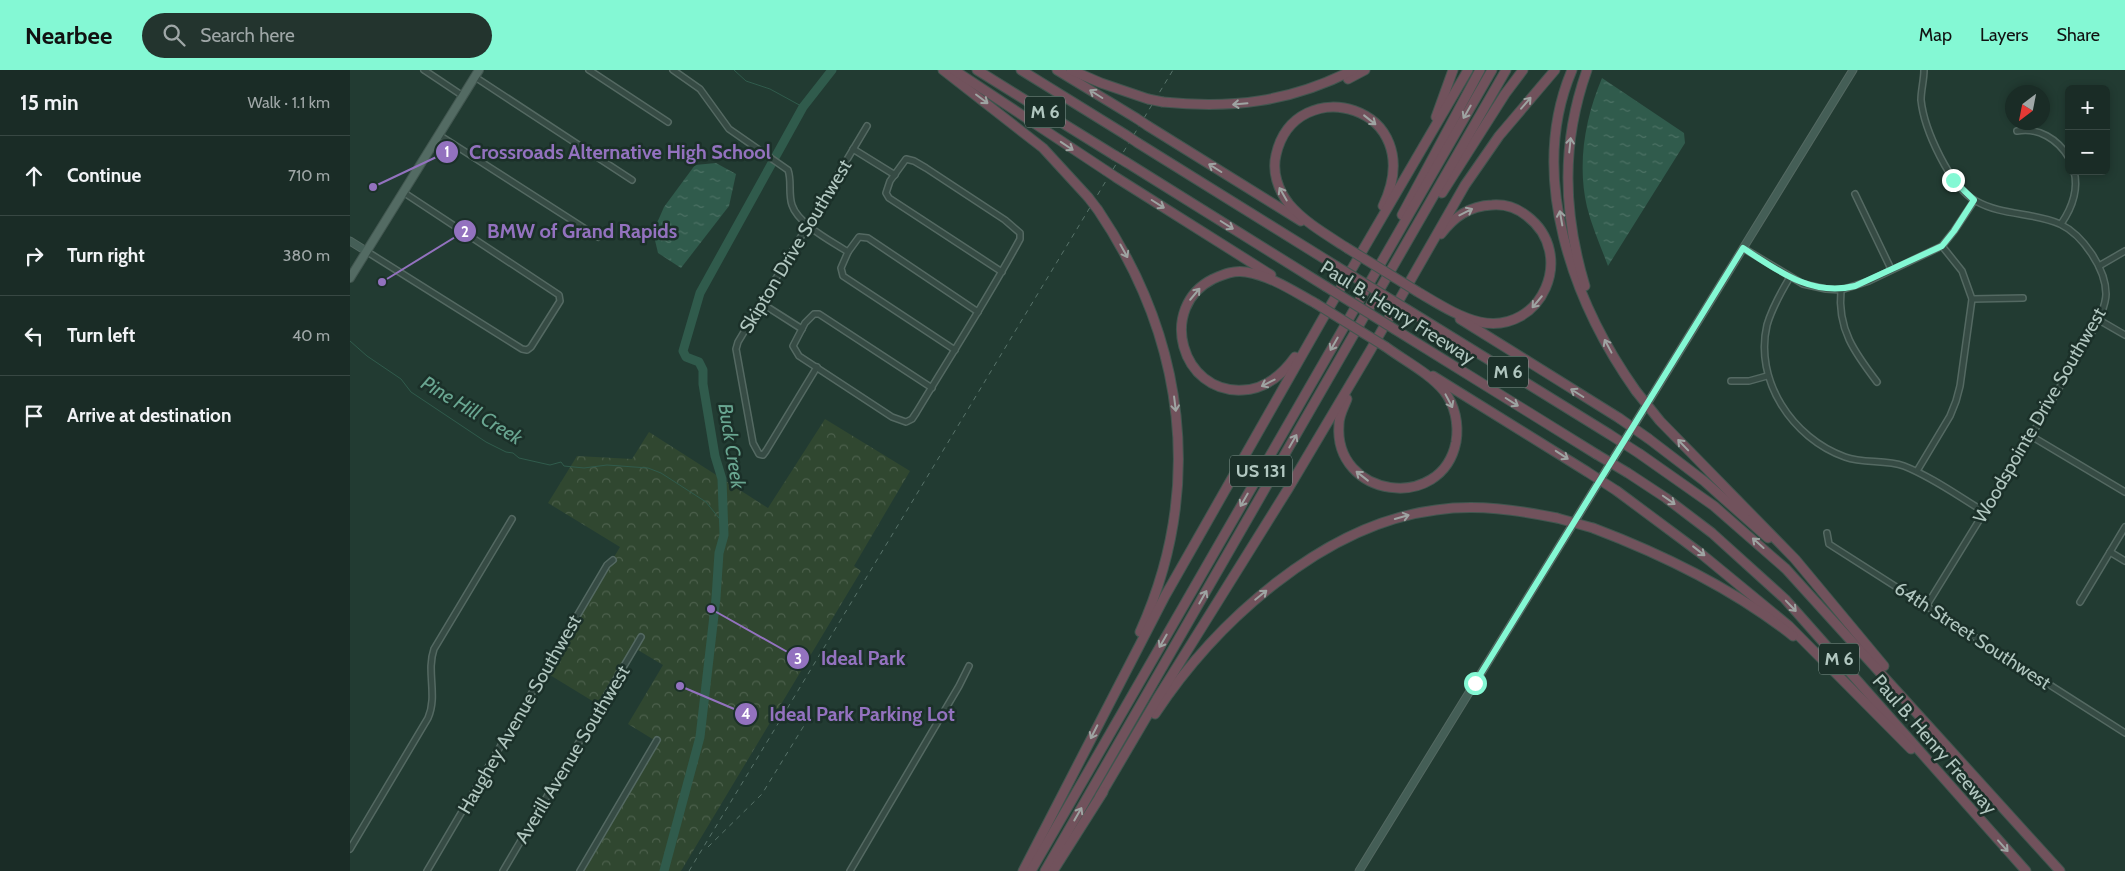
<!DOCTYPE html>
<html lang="en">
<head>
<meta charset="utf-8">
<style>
  :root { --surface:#1a2c26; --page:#23342e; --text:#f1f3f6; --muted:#9fa7a7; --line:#384843; --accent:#84f8d4 }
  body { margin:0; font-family:Cabin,sans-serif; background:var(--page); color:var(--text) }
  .controls { position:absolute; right:15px; top:15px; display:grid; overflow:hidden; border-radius:8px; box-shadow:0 2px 8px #0003 }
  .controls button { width:45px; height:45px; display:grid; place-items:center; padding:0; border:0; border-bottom:1px solid var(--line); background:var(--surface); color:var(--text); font:25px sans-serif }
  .compass { position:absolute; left:1655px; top:15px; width:45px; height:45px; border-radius:50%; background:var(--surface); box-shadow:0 2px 8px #0003; rotate:212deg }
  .stop { position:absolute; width:15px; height:15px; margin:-11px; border:4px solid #84f8d4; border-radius:50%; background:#fff }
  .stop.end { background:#84f8d4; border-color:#fff; box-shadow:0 1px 5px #0008 }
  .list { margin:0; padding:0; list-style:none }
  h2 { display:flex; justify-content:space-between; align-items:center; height:65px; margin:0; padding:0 20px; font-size:21px }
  h2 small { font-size:16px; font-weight:400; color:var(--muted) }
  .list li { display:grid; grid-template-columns:32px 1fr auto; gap:15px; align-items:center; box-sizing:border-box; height:80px; padding:0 20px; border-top:1px solid var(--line) }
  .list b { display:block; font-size:19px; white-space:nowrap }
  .list em { font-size:16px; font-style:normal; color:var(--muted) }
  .icon { flex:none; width:28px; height:28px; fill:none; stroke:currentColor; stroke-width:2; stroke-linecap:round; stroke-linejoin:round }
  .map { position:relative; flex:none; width:1775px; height:801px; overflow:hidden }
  header { display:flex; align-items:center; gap:30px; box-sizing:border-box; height:70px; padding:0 25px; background:var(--accent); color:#111 }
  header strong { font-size:24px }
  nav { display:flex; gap:28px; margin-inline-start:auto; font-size:18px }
  .search { width:350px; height:45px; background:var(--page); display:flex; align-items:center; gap:12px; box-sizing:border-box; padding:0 18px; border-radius:28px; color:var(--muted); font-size:19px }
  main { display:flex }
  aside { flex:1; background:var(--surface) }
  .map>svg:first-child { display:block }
</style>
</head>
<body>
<header>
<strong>Nearbee</strong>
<div class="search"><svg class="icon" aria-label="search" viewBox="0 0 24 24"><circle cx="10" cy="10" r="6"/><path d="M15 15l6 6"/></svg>Search here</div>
<nav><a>Map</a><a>Layers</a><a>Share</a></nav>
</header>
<main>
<aside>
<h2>15 min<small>Walk · 1.1 km</small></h2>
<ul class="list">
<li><svg class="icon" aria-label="ahead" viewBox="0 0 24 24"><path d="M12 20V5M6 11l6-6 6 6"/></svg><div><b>Continue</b></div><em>710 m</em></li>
<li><svg class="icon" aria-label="right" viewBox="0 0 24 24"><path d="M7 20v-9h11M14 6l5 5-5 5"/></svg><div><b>Turn right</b></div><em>380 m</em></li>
<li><svg class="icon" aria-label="left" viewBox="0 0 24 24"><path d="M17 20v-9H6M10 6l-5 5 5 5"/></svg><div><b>Turn left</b></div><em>40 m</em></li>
<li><svg class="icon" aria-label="arrive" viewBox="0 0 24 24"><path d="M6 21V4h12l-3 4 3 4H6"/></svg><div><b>Arrive at destination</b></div></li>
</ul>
</aside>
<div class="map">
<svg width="1775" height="801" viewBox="0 0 1775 801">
  <defs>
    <pattern id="park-crowns" width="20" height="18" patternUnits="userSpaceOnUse" patternTransform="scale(1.25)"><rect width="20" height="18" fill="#304730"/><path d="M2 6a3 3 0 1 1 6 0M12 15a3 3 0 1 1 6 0" fill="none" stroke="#4c604c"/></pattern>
    <pattern id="water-ripples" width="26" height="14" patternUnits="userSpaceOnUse" patternTransform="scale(1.25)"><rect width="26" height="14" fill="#305b4c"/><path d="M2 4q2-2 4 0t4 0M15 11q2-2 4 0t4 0" fill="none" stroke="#4c7164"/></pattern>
  </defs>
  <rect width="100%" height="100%" fill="#223b32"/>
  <path fill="url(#park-crowns)" d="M 475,349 L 560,401 L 504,496 L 511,501 L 331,801 L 234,801 L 309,673 L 278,654 L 313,595 L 283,577 L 249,635 L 195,602 L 270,477 L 198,433 L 227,386 L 282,389 L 299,362 L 418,438 Z"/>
  <g fill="url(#water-ripples)">
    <path d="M 1252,8 L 1334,63 L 1335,73 L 1258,196 C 1251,177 1242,157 1237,137 C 1227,94 1235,48 1252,8 Z"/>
    <path d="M 366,93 L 386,104 L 379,136 L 331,198 L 308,183 L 303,162 L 314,137 L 345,95 Z"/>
  </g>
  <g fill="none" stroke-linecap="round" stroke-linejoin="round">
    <g stroke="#305b4c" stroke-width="1">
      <path d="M 384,0 L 396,11 L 420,19 L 453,37"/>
      <path d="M 0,271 L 17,286 L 51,309 L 61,322 L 136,372 L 156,382 L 163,383 L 169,388 L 200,395 L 211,392 L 214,396 L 234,398 L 257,395 L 298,398 L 311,403 L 356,432 L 373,453"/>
    </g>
    <path stroke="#305b4c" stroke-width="9" d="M 314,801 L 350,667 L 366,528 L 369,483 L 374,465 L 372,409 L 365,386 L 353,314 L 353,300 L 349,292 L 336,287 L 333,281 L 350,223 L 453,37 L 482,0"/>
    <defs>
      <g id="minor">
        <path d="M 74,0 L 113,26"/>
        <path d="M 239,0 L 318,52"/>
        <path d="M 323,0 L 350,19 L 379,59 L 438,100 C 442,111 438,123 442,135 C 448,154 481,171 498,182"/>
        <path d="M 1574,0 C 1574,10 1571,20 1571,30 C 1574,59 1600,117 1626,131 C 1652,146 1683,142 1710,154 C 1733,165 1756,199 1756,224 C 1756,233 1752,241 1749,250 L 1681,366 L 1577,535"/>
        <path d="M 125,7 L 282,110"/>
        <path d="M 1667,61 C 1688,57 1708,69 1719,88"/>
        <path d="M 89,65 L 248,167"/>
        <path d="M 503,79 L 545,105"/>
        <path d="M 1505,124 L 1541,199"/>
        <path d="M 1711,154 C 1722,138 1729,121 1724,101"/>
        <path d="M 1393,178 L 1453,214 L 1476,219 L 1491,220 L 1519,211 L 1592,176 L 1604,161 L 1624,131"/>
        <path d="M 16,181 L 172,279 L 177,280 L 181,277 L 210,231 L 209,225 L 53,122"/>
        <path d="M 1749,196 L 1775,181"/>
        <path d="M 1440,207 C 1431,222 1422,238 1417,255 C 1404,310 1442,368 1495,387 C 1514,394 1535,389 1554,396 C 1582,407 1608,426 1633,441"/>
        <path d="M 1491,220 C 1487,259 1505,283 1527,312"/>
        <path d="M 1622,229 L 1673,228"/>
        <path d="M 411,233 L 452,259"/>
        <path d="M 1749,250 L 1775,265"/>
        <path d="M 605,280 L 493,206 L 491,198 L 498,182 L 509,167 L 518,168 L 628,242"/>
        <path d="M 467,297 L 416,381 L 413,385 L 409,384 L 403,373 L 386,279 L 388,272 L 517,56"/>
        <path d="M 1381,311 L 1399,311 L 1417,306"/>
        <path d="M 582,318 L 469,244 L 464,244 L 455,253 L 443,276 L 449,286 L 542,347 L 556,352 L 562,349 L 566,343 C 601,285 638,228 670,169 L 670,163 L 655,150 L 576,98 L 564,91 L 556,89 L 540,111 L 536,123 L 539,128 L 652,202"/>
        <path d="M 1681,366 L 1775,422"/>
        <path d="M 1567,401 L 1600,346 L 1606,331 L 1610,316 L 1622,229 L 1612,201 L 1592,176"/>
        <path d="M 1477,463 L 1479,474 L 1775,663"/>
        <path d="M 1760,482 L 1775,491"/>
        <path d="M 1730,532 L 1775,457"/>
        <path d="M 0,779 L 78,648 C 88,625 76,602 84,579 L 162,449"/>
        <path d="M 77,801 L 257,495 L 263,490"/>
        <path d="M 153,801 L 291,567"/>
        <path d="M 230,801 L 307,670"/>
        <path d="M 500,801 L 609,616 L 619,596"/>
      </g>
      <g id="secondary">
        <path d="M 0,171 L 16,181"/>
        <path d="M 1009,801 L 1503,0"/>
      </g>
      <path id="primary" d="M 0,208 L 129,0"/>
      <g id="motorway">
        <path d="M 593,0 L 693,78 L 738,127"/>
        <path d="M 604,0 L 755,100"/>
        <path d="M 627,0 L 764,85"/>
        <path d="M 671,0 L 776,65"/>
        <path d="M 707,0 L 786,48"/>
        <path d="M 721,0 L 751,13 L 798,29"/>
        <path d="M 1222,0 C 1177,106 1223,232 1286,321"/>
        <path d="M 998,9 L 1015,0"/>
        <path d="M 813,32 C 882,39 940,32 1003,0"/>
        <path d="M 1086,47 L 1103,0"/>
        <path d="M 798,56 L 951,151"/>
        <path d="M 788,73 L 986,196"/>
        <path d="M 776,92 L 975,216"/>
        <path d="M 767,108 L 921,205"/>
        <path d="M 1092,123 L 1155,24 L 1173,0"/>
        <path d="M 748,140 C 835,269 855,418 790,562"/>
        <path d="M 1052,145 L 1130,0"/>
        <path d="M 997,178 C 977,165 954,152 939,134 C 928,120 922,102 926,85 C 945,0 1081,35 1033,136"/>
        <path d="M 1235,216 C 1213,143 1211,73 1237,0"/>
        <path d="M 1068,222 C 1087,233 1108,247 1130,252 C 1192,265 1227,184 1177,146 C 1167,138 1154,134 1142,135 C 1119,136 1104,147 1091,164"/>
        <path d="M 1058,240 L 1259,364"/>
        <path d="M 1110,249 L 1269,348"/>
        <path d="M 1046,260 L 1246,384"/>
        <path d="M 945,287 C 932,305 916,319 893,320 C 831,324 807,237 863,209 C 874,204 884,200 896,202 C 921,206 943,221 965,233"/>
        <path d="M 1083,306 L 1236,401"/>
        <path d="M 997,329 C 994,337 989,345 989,354 C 983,428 1092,443 1106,372 C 1109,354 1105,335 1094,321 C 1079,303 1055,291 1036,277"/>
        <path d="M 1310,351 L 1445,489 L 1534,596"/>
        <path d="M 1299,369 L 1354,411 L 1418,468"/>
        <path d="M 1290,384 L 1364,436 L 1436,499 L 1710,801"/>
        <path d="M 1278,403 L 1316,428 L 1362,463 L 1435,529 L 1676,801"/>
        <path d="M 1267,421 L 1349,482 L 1439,556 L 1561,679"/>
        <path d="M 1243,458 C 1314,485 1384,519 1443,566"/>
        <path d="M 805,644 C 865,553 973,454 1086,440 C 1127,434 1167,440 1207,448"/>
        <path d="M 750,726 L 807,629 L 938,419 L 1020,281 L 1115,115 L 1149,66 L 1205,0"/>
        <path d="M 673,801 L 815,526 L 972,250 L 1118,0"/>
        <path d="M 681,801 L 1142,0"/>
        <path d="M 695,801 L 1156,0"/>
        <path d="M 703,801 L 753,722"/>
      </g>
    </defs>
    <use href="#minor" stroke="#546962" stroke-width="8"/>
    <use href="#secondary" stroke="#546962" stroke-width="9"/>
    <use href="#primary" stroke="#425750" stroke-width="10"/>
    <use href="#motorway" stroke="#41564f" stroke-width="11"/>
    <use href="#minor" stroke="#364b44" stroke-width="5"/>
    <use href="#secondary" stroke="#445e56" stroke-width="7"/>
    <use href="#primary" stroke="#536b63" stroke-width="8"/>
    <use href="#motorway" stroke="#71525c" stroke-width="9"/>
    <g stroke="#577269" stroke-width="1" stroke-dasharray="5 5" stroke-linecap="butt">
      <path d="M 358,777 L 412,724 L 455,654"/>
      <path d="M 339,801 L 823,0"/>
    </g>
    <defs>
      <g id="motorway-bridge">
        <path d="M 798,29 L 813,32"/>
        <path d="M 786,48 L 798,56"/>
        <path d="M 776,65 L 788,73"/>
        <path d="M 764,85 L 776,92"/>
        <path d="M 755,100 L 767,108"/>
        <path d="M 738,127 L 748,140"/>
        <path d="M 997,178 L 1068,222"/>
        <path d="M 986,196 L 1058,240"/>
        <path d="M 975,216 L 1046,260"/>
        <path d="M 965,233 L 1036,277"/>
        <path d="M 1286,321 L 1310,351"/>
        <path d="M 1269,348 L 1299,369"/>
        <path d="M 1259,364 L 1290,384"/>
        <path d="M 1246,384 L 1278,403"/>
        <path d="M 1236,401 L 1267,421"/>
        <path d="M 1207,448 L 1243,458"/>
      </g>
    </defs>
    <use href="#motorway-bridge" stroke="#41564f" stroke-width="11" stroke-linecap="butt"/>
    <use href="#motorway-bridge" stroke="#71525c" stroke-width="9"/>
  </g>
  <defs><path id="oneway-shaft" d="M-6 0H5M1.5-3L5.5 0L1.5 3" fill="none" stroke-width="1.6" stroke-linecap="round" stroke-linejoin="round" transform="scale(1.25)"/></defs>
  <g stroke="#9ea4a2">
    <use href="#oneway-shaft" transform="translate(746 24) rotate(-148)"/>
    <use href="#oneway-shaft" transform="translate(632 29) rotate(37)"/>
    <use href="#oneway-shaft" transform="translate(1176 33) rotate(-49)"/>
    <use href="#oneway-shaft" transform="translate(890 34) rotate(175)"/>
    <use href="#oneway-shaft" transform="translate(1117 42) rotate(120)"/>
    <use href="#oneway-shaft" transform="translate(1020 50) rotate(38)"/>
    <use href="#oneway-shaft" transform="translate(1220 75) rotate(-84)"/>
    <use href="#oneway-shaft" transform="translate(717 76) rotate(34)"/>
    <use href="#oneway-shaft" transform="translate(865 98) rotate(-148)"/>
    <use href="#oneway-shaft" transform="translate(933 124) rotate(-120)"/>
    <use href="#oneway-shaft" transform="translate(808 134) rotate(32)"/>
    <use href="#oneway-shaft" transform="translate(1116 142) rotate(-27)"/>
    <use href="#oneway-shaft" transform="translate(1211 148) rotate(-100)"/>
    <use href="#oneway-shaft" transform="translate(877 155) rotate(32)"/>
    <use href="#oneway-shaft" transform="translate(774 181) rotate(61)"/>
    <use href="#oneway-shaft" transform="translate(845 224) rotate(-50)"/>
    <use href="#oneway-shaft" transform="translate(1187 232) rotate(130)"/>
    <use href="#oneway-shaft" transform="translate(984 274) rotate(120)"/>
    <use href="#oneway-shaft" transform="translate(1258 276) rotate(-118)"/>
    <use href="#oneway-shaft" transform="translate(918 313) rotate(153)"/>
    <use href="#oneway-shaft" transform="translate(1227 323) rotate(-148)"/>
    <use href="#oneway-shaft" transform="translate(1099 331) rotate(62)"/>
    <use href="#oneway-shaft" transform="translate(1162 332) rotate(32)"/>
    <use href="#oneway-shaft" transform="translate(825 334) rotate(83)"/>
    <use href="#oneway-shaft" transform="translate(943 371) rotate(-60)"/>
    <use href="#oneway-shaft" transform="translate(1333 375) rotate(-134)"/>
    <use href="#oneway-shaft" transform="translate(1212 385) rotate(33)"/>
    <use href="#oneway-shaft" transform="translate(1012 406) rotate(-142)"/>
    <use href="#oneway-shaft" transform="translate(894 430) rotate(120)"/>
    <use href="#oneway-shaft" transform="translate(1319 430) rotate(35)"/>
    <use href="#oneway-shaft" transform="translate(1052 447) rotate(-16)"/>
    <use href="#oneway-shaft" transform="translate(1408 473) rotate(-138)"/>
    <use href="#oneway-shaft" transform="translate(1349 481) rotate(38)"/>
    <use href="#oneway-shaft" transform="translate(911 525) rotate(-39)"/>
    <use href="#oneway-shaft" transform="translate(853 527) rotate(-60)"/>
    <use href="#oneway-shaft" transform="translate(1441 536) rotate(46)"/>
    <use href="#oneway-shaft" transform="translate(813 571) rotate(120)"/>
    <use href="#oneway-shaft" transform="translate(744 662) rotate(117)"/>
    <use href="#oneway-shaft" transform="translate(728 744) rotate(-60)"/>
    <use href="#oneway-shaft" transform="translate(1653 776) rotate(48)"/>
  </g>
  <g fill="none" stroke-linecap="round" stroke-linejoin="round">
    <path stroke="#84f8d4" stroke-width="6" d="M 1125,613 L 1393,178 C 1428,201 1462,227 1505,216 L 1592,176 L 1604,161 L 1624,130 L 1603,110"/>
  </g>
  <g text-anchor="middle" stroke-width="5" stroke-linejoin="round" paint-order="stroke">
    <g fill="#1b3029" stroke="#849a93" stroke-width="1">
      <rect x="675" y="26.5" width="40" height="31" rx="4"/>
      <rect x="1138" y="286.5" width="40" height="31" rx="4"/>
      <rect x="880" y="385.5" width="62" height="31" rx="4"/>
      <rect x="1469" y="573.5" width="40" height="31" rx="4"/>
    </g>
    <g font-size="18" font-weight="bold" fill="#b1c7c0">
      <text x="695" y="48">M 6</text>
      <text x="1158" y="308">M 6</text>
      <text x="911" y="407">US 131</text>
      <text x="1489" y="595">M 6</text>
    </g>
    <g font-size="19" fill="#b1c7c0" stroke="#1b3029">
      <text transform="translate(445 176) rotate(-59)" y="7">Skipton Drive Southwest</text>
      <text transform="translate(1048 242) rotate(32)" y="7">Paul B. Henry Freeway</text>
      <text transform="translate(1689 345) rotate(-60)" y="7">Woodspointe Drive Southwest</text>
      <text transform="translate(1623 565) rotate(33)" y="7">64th Street Southwest</text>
      <text transform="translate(169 644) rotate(-60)" y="7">Haughey Avenue Southwest</text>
      <text transform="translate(1585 674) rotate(49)" y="7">Paul B. Henry Freeway</text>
      <text transform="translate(222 684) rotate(-59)" y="7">Averill Avenue Southwest</text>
    </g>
    <g font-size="20" font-style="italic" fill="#69a691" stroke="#1b3029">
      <text transform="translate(122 340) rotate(31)" y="7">Pine Hill Creek</text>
      <text transform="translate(382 376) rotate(81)" y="7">Buck Creek</text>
    </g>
  </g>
  <path fill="none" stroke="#9372bf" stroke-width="2" d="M23 117L97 82M32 212L115 161M361 539L448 588M330 616L396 644"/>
  <g fill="#9372bf" stroke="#1b3029" stroke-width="2">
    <circle cx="23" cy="117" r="5"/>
    <circle cx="32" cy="212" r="5"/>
    <circle cx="361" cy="539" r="5"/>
    <circle cx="330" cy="616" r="5"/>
    <circle cx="97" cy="82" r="12"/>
    <circle cx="115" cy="161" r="12"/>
    <circle cx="448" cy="588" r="12"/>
    <circle cx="396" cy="644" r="12"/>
  </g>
  <g font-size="15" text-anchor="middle" font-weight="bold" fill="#fff">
    <text x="97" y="87">1</text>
    <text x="115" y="167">2</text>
    <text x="448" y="594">3</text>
    <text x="396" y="649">4</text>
  </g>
  <g font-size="20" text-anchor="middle" font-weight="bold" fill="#9372bf" stroke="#1b3029" stroke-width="5" stroke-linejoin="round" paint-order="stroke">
    <text x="270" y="89">Crossroads Alternative High School</text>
    <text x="232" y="168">BMW of Grand Rapids</text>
    <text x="513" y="595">Ideal Park</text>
    <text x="512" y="651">Ideal Park Parking Lot</text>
  </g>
</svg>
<div class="controls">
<button>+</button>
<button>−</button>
</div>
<svg class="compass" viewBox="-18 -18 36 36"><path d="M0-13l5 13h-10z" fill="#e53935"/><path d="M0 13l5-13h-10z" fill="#9fa7a7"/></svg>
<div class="stop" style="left:1125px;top:613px"></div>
<div class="stop end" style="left:1603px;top:110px"></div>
</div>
</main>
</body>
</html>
